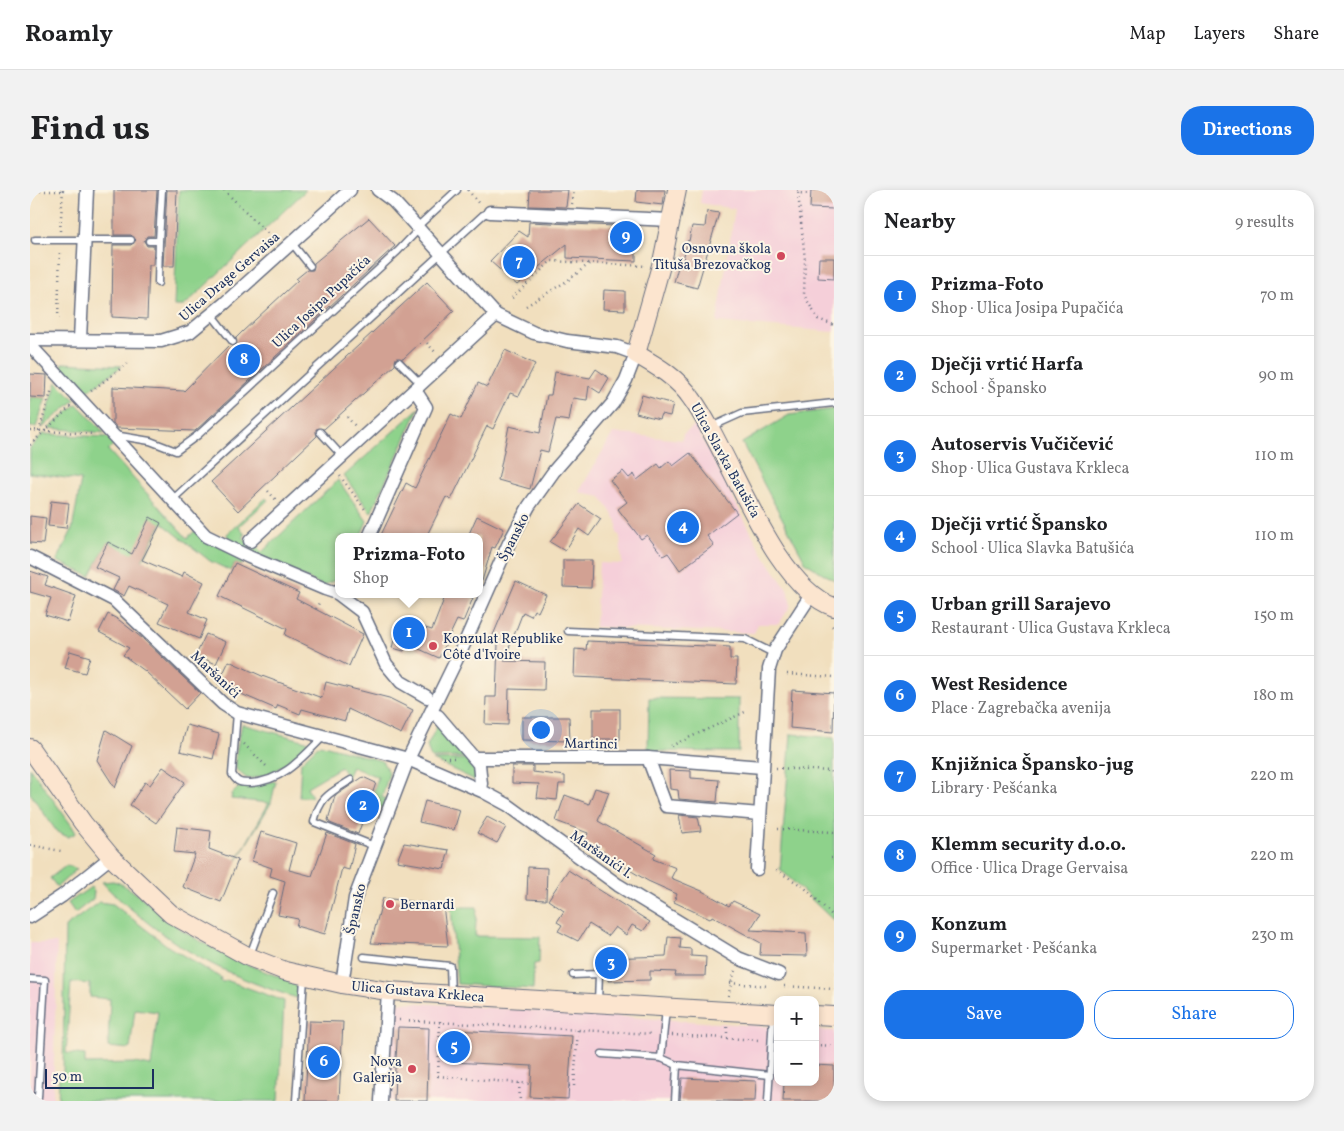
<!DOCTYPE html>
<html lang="en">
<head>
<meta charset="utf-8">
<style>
  :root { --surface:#fff; --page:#f2f2f2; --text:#202124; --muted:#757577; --line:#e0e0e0; --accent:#1a73e8 }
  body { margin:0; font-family:Vollkorn,serif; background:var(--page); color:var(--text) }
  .controls { position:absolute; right:15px; bottom:15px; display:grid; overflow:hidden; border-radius:10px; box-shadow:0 2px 8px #0003 }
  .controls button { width:45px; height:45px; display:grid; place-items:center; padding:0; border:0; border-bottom:1px solid var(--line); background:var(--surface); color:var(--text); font:25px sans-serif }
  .scale { position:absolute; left:15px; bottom:12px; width:109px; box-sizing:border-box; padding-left:5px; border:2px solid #1b2f5e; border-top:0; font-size:14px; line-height:18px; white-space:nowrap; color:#1b2f5e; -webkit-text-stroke:4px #fcf5e5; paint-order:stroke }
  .you { position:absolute; left:510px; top:539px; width:18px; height:18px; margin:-12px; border:4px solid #fff; border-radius:50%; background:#1a73e8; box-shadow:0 0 0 8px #1a73e833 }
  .badge { display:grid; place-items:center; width:32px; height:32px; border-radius:50%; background:var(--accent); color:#fff; font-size:16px; font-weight:700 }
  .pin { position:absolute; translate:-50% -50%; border:2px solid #fff; box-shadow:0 1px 5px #0006 }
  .popup { position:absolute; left:305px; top:343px; width:148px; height:65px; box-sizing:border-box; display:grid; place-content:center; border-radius:10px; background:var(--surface); filter:drop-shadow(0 1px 4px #0005); font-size:16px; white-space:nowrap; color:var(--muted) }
  .popup b { font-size:19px; color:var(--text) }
  .popup::after { content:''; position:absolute; left:50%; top:100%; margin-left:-10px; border:10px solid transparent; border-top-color:var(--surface) }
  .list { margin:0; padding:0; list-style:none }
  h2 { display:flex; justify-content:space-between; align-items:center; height:65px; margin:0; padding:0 20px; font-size:21px }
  h2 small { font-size:16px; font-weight:400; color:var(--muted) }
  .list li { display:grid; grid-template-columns:32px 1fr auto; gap:15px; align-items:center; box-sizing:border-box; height:80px; padding:0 20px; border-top:1px solid var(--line) }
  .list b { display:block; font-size:19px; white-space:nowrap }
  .list p { margin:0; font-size:16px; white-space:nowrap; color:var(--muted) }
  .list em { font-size:16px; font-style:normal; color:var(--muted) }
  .actions { display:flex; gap:10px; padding:15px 20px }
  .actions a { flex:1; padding:11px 0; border:1px solid var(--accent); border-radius:20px; text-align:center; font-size:18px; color:var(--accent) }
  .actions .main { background:var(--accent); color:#fff }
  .map { position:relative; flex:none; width:804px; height:911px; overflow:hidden; border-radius:20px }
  header { display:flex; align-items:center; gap:30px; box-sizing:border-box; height:70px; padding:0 25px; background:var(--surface); border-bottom:1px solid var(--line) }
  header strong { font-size:24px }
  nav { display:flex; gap:28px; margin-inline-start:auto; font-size:18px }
  .intro { display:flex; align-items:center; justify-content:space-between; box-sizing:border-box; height:120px; padding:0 30px }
  h1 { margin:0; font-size:35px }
  .button { padding:12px 22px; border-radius:20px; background:var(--accent); color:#fff; font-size:18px; font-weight:700 }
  main { display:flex; gap:30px; padding:0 30px }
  aside { flex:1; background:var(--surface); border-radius:20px; box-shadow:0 2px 8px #0003 }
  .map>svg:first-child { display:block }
</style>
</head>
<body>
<header>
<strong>Roamly</strong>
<nav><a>Map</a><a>Layers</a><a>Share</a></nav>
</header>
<div class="intro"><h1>Find us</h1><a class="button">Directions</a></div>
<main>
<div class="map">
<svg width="804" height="911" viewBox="0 0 804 911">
  <rect width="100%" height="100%" fill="#fcf5e5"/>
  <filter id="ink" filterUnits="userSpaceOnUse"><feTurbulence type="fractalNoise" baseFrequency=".02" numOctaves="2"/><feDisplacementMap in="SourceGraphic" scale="10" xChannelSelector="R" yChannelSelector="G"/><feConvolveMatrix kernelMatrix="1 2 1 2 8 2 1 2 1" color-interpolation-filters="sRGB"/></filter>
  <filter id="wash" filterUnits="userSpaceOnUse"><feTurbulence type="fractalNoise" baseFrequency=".0096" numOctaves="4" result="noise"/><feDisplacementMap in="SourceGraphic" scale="20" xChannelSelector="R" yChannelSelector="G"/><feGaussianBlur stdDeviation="1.12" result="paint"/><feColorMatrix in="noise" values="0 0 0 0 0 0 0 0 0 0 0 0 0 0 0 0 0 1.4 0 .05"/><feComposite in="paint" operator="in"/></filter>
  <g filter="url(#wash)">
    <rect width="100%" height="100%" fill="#f1dfbe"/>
    <g fill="#f5cfd9">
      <path d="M 672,0 L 804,0 L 804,142 L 687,132 L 705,19 L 670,13 Z"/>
      <path d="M 665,236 L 731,361 L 758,401 L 761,415 L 749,434 L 728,434 L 724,443 L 565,437 L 569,373 L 592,374 L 590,346 L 587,343 L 587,331 L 571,307 L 549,302 L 583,243 L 652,250 L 653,244 Z"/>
      <path d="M 0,753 L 27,753 L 23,911 L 0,911 Z"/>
      <path d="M 373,812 L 748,837 L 748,892 L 785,892 L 785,840 L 804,841 L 804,911 L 358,911 L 364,815 Z"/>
    </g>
    <g fill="#8ed28b" stroke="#548074" fill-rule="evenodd">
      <path d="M 149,0 L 276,0 L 154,116 L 144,116 Z"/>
      <path d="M 32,173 L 92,176 L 52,205 L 32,184 Z"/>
      <path d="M 27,192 L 45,210 L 12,238 Z"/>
      <path d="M 0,207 L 16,208 L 6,237 L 0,237 Z"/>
      <path d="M 47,214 L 75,243 L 19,238 Z"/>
      <path d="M 389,218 L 341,323 L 314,286 Z"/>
      <path d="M 804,219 L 804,390 L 776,373 L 712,253 L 759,225 Z"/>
      <path d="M 13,244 L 77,247 L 85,253 L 78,260 L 157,348 L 165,341 L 214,369 L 211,376 L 205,373 L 201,381 L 180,371 L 132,333 L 105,385 L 100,364 L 78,352 L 60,386 L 27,371 L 42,340 L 51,290 L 0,283 L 0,258 Z"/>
      <path d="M 308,290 L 337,331 L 330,347 L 309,347 L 309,388 L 293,396 L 220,362 L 224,354 L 232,362 Z"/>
      <path d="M 236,308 L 238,310 L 209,336 L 215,345 L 213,347 L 220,355 L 218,360 L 199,351 L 197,344 Z"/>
      <path d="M 619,508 L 709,509 L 709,562 L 618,561 Z"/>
      <path d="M 212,534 L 280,552 C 268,567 236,591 216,588 L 206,579 L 206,563 Z"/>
      <path d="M 408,534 L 435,567 L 401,568 L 397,556 Z"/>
      <path d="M 761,544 L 804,548 L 804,731 L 750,679 Z"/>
      <path d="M 290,554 L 352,571 L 359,583 L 352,607 L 356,609 L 352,618 L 340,613 L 348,587 L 322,577 L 317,587 L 311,577 L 277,597 L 282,607 L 269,607 L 271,572 Z"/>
      <path d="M 436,569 L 445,579 L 447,591 L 403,570 Z"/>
      <path d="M 0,578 L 42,636 L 46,643 L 38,647 L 27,642 L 0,603 Z"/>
      <path d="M 246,591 L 241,613 L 207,670 L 239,613 L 201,609 L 202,604 L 209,597 Z"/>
      <path d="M 37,675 L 47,679 L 27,697 L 20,688 Z"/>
      <path d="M 83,691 C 104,696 134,729 155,742 C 190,764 228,780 267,793 L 270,798 L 267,808 C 206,789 155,765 106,723 C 94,713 82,704 72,692 Z"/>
      <path d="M 61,697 L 64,702 L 63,709 L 45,723 L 38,713 Z"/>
      <path d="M 69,712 L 83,714 L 139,757 L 191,788 L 190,791 L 194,792 L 196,790 L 254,811 L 249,911 L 28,911 L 29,887 L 33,886 L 35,737 ZM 41,792 L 60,794 L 60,807 L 80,809 L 78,857 L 100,859 L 105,819 L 128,822 L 121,876 L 105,873 L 55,874 L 55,865 L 36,863 Z"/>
      <path d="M 421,717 L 447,717 L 445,746 L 510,747 L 509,773 L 504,774 L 503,799 L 427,794 Z"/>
    </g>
    <g id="blocks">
      <g fill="#d2a193">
        <path d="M 84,0 L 127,0 L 124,46 L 117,46 L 114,51 L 117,56 L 124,56 L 123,75 L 119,75 L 117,129 L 82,127 L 83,55 L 101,55 L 106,50 L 101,45 L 84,45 Z"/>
        <path d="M 137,0 L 147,0 L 144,76 L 133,76 Z"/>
        <path d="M 500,0 L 538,0 L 536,17 L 499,16 Z"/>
        <path d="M 607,0 L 635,0 L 633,15 L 606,12 Z"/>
        <path d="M 781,0 L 804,0 L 804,19 L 780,18 Z"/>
        <path d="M 677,21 L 689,23 L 667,98 L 644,92 L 649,73 L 652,73 L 658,50 L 659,51 L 662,36 L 675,37 Z"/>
        <path d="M 339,28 L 365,56 L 165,241 L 87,238 L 83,233 L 83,197 L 154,201 L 199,155 L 206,156 L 206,148 L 212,142 L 268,90 L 266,89 L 277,80 L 283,80 L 284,73 Z"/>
        <path d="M 499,32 L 606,37 L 606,71 L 537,68 L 537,54 L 487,95 L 460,71 L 489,41 L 498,47 Z"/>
        <path d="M 789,68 L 804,68 L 804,89 L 788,88 Z"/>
        <path d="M 397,92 L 424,121 L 373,169 L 366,168 L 365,175 L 294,239 L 286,239 L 287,246 L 208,321 L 181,292 Z"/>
        <path d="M 574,100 L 595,101 L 595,120 L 573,119 Z"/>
        <path d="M 475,160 L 505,174 L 489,206 L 480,203 L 463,239 L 457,236 L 421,310 L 416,307 L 396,347 L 350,347 L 376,293 L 385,298 L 421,224 L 431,229 L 448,193 L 457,197 Z"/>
        <path d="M 566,179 L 579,188 L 570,203 L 559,196 L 557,210 L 543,208 L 539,231 L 526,229 L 518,262 L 510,260 L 500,299 L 468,290 L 479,236 L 510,243 L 517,205 L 521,205 L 525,182 L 560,188 Z"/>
        <path d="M 0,184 L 17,185 L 16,208 L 0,207 Z"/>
        <path d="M 612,205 L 643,214 L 640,226 L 631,224 L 629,229 L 606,223 Z"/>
        <path d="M 660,263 L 707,323 L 677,346 L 684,355 L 650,380 L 638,363 L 633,366 L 617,345 L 611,349 L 588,319 L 597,312 L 580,290 L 593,281 L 599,288 L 604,284 L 607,290 L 628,274 L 631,278 L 639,271 L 643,276 Z"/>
        <path d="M 21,311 L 39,313 L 36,338 L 18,336 Z"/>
        <path d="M 549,314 L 571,329 L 559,346 L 549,339 L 535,361 L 520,352 Z"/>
        <path d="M 0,326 L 16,328 L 13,354 L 0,353 Z"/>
        <path d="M 447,326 L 474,339 L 465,358 L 462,357 L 452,391 L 449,391 L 449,347 L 438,346 Z"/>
        <path d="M 120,327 L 131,333 L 112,370 L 152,387 L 154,382 L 174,392 L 159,422 L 177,430 L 169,449 L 129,432 L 138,414 L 99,396 L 94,406 L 83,400 L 89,388 L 65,377 L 78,352 L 102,364 Z"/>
        <path d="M 533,370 L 562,370 L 561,398 L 533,397 Z"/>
        <path d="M 205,373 L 269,403 L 266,409 L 333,444 L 319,476 L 255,445 L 257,439 L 189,406 Z"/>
        <path d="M 0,381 L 18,387 L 15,395 L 46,406 L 38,432 L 15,425 L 21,408 L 0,402 Z"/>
        <path d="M 486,391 L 516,405 L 508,422 L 504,420 L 501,426 L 493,422 L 474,471 L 515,472 L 514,500 L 479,499 L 478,535 L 455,534 L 456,507 L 466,507 L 468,453 L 461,450 Z"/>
        <path d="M 416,404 L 433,404 L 443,408 L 433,432 L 427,430 L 409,468 L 376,453 L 374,461 L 362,458 L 369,430 L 402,440 Z"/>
        <path d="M 78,424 L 89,430 L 112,448 L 170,503 L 155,519 L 115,481 L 93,465 L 99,458 L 69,442 Z"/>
        <path d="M 176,444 L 196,452 L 186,474 L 166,465 Z"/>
        <path d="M 557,451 L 700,457 L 700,469 L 707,469 L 706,494 L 544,487 L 545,459 L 556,460 Z"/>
        <path d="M 40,461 L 60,467 L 55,483 L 35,478 Z"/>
        <path d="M 199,471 L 232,486 L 292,508 L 296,492 L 359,508 L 383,520 L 371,544 L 318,519 L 315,531 L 272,519 L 270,524 L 248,515 L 246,519 L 188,494 Z"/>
        <path d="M 762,500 L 804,503 L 803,542 L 760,538 Z"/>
        <rect x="563" y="519" width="27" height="30"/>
        <path d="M 492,527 L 539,527 L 540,551 L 492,550 Z"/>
        <path d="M 157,535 L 189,544 L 183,569 L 150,561 Z"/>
        <path d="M 76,540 L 102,556 L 85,598 L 67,570 Z"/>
        <path d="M 482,576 L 503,576 L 503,582 L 535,586 L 535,594 L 529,594 L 527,610 L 507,608 L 509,594 L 482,593 Z"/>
        <path d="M 133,577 L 155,592 L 126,633 L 100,615 L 115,592 L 120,595 Z"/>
        <path d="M 639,580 L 661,581 L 661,588 L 689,590 L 687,612 L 649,609 L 648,600 L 640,599 Z"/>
        <path d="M 333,587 L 346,593 L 328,644 L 300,633 L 298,630 L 305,606 Z"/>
        <path d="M 565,598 L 579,602 L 568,631 L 626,664 L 623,669 L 646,678 L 641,688 L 672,701 L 699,716 L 703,711 L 730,724 L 720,740 L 776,743 L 777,766 L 730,765 L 731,753 L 682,726 L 680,729 L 644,712 L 647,704 L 618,691 L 573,664 L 574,662 L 554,652 L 558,643 L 526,631 L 535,605 L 559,614 Z"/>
        <path d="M 395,611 L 430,620 L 424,640 L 389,632 Z"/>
        <path d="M 649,625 L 668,627 L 671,641 L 652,643 Z"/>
        <path d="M 457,627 L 476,637 L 467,653 L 447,643 Z"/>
        <path d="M 147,637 L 181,641 L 179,659 L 208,670 L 191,712 L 153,697 L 165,664 L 144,662 Z"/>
        <path d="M 231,642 L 266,653 L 259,680 L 282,686 L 297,643 L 325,654 L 319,680 L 312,678 L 295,744 L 266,736 L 268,729 L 248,725 L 255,691 L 240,686 L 242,678 L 222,671 Z"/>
        <path d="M 374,653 L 419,660 L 414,679 L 367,671 Z"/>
        <path d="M 498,677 L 517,678 L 516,710 L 497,709 Z"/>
        <path d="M 538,680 L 620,732 L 613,741 L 602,735 L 596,745 L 585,737 L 578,746 L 559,734 L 548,751 L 528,741 L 532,735 L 527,732 L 534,721 L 518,710 Z"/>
        <path d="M 353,708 L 413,715 L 418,756 L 341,753 Z"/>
        <path d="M 638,747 L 651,748 L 650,758 L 661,759 L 661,766 L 676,767 L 675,786 L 645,786 L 646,782 L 620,781 L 620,790 L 578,791 L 577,768 L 636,766 Z"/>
        <path d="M 279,831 L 313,832 L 309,911 L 275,911 Z"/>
        <path d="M 368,837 L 399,838 L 397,911 L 364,911 L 365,878 L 370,873 L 366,868 Z"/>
        <path d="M 423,840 L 542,846 L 538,909 L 500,907 L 502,876 L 421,872 Z"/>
        <path d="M 785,875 L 804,876 L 804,911 L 753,911 L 754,892 L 785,892 Z"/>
        <path d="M 652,888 L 726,891 L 725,911 L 650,911 Z"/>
      </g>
    </g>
  </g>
  <g filter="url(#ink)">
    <use href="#blocks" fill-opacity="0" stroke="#666d80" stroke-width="1"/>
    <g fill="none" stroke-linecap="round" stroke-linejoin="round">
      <defs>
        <g id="lane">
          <path d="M 387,37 L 427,0"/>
          <path d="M 5,50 L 101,50"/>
          <path d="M 119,51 L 129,51 L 132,0"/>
          <path d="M 261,52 L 280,76"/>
          <path d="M 128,93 L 129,51"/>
          <path d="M 181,124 L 203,152"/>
          <path d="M 369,172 L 391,194"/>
          <path d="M 681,237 L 712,223 L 804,213"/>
          <path d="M 290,242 L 312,266"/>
          <path d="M 84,245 L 120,251 L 146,261 L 168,245 L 368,61 L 389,39"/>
          <path d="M 142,310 L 453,25 L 460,22"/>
          <path d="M 538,441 L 715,449 L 743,463"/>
          <path d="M 207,523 L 202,584 C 207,593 211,593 221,593 C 253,591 272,568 293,547"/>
          <path d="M 321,590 C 300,603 290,606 284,632 L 344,656"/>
          <path d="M 220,765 L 243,703"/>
          <path d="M 334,767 L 420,776 L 421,804"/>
          <path d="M 543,785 L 569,784 L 568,812"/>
          <path d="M 0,789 L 15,790 L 8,908 L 0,907"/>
          <path d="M 572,864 L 631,868 L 636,819"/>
          <path d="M 631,868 L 647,875"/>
          <path d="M 354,872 L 365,873"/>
          <path d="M 266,911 L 274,788"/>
          <path d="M 645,911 L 647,875 L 740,885"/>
          <path d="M 738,911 L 743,825"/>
        </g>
        <g id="street">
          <path d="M 460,22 L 641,30"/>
          <path d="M 50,149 L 57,0"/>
          <path d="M 0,150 L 131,151 L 160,142 L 195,113 L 320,0"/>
          <path d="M 0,155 L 176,346 L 219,367 L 295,399 L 307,403 L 309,400"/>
          <path d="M 339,347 L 396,217 L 385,200"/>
          <path d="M 220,351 L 466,125"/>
          <path d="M 0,367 L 84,410 L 193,514 L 207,523 L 378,569 L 452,601 L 478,615 L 588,695 L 708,768 L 749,784"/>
          <path d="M 307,403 L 332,422 L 356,474 L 371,492 L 397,507"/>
          <path d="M 408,526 L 449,574 L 451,594"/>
          <path d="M 444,568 L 618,568 L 732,577"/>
          <path d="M 618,568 L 636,616 L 730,624"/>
          <path d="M 727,679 L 739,479 L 745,460 L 781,405"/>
          <path d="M 0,727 L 32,706 L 81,667"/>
          <path d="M 312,794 L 325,708 L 378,569 L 436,450 L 479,353 L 499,316 L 524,281 L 583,213 L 596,190 L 606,164 L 587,157 L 537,151 L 504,143 L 466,125 L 387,37 L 363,11 L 348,0"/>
          <path d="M 351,911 L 358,801"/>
        </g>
        <g id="secondary">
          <path d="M 647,0 L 632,72 L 606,164 C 627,176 648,188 662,209 C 700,261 743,397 804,417"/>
          <path d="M 0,558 L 53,633 L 81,667 L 141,724 L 219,767 L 255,781 L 312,794 L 358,801 L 748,824"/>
          <path d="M 785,825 L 804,826"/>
        </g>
      </defs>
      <use href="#lane" stroke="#666d80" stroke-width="9"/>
      <use href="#street" stroke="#666d80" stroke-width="15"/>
      <use href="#secondary" stroke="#666d80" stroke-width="20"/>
      <g stroke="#666d80" stroke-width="2.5" stroke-dasharray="1 4" stroke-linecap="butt">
        <path d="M 194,0 L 238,44"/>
        <path d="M 438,0 L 449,14"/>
        <path d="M 768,0 L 769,3 L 780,4"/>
        <path d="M 0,1 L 33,1"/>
        <path d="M 768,3 L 775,70 L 774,105 L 788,129 L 804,135"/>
        <path d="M 542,14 L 544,0"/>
        <path d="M 30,41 L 33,0"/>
        <path d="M 482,108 L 521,71 L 616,76"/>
        <path d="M 496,116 L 537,91 L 559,74"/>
        <path d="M 28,129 L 30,59"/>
        <path d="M 397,153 L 406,163"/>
        <path d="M 61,201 L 98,173"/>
        <path d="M 317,227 L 326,237"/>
        <path d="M 0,240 L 63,244"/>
        <path d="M 9,241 L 22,199"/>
        <path d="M 0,255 L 41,216"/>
        <path d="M 310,286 L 337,322"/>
        <path d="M 238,301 L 247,311"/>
        <path d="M 286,419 L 290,411"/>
        <path d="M 802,436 L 804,438"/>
        <path d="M 757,484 L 804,487"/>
        <path d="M 214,554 L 238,578"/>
        <path d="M 641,556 L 715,522"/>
        <path d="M 413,568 L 427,568"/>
        <path d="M 746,578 L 800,581 L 804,586"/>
        <path d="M 748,639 L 804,642"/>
        <path d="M 0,655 L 31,661"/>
        <path d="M 801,668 L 804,668"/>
        <path d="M 746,680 L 774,697 L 804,727"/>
        <path d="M 700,793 L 739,796"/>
        <path d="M 754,796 L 804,799"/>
        <path d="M 698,806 L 705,780"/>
        <path d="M 369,830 L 623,844"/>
        <path d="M 410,831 L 408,886 L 501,894"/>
        <path d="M 697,837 L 697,847"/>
        <path d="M 642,845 L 730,850"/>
        <path d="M 785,855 L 804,856"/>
        <path d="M 489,893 L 490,911"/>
        <path d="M 539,896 L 544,896 L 548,839"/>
      </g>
      <use href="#lane" stroke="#fff" stroke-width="6"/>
      <use href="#street" stroke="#fff" stroke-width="12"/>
      <use href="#secondary" stroke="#fce5cf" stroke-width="18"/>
    </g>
  </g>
  <g fill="#d1495b" stroke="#fcf5e5" stroke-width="2">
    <circle cx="751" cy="66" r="5"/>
    <circle cx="403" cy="456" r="5"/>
    <circle cx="360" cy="714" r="5"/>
    <circle cx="382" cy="879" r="5"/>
  </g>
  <g text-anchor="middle" stroke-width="4" stroke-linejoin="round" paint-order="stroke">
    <g font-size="14" fill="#1b2f5e" stroke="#fcf5e5" text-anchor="end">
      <text x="741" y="63">Osnovna škola<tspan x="741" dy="16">Tituša Brezovačkog</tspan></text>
      <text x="413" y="453" text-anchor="start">Konzulat Republike<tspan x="413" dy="16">Côte d'Ivoire</tspan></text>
      <text x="370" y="719" text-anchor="start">Bernardi</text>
      <text x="372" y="876">Nova<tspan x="372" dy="16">Galerija</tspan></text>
    </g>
    <g font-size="14" fill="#1b2f5e" stroke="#fcf5e5">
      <text transform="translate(199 86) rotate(-41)" y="5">Ulica Drage Gervaisa</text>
      <text transform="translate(291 111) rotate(-43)" y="5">Ulica Josipa Pupačića</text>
      <text transform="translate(696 270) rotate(61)" y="5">Ulica Slavka Batušića</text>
      <text transform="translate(483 347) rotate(-63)" y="5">Špansko</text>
      <text transform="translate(186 484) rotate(43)" y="5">Maršanići</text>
      <text transform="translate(561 553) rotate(1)" y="5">Martinci</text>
      <text transform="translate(572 664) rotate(35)" y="5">Maršanići I.</text>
      <text transform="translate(325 719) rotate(-77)" y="5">Špansko</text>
      <text transform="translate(388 801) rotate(5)" y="5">Ulica Gustava Krkleca</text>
    </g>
  </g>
</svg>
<div class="controls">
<button>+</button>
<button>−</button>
</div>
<div class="scale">50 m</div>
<div class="you"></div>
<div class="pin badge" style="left:379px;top:443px">1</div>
<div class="popup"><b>Prizma-Foto</b>Shop</div>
<div class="pin badge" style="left:333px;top:616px">2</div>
<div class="pin badge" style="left:581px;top:773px">3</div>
<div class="pin badge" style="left:653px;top:337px">4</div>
<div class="pin badge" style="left:424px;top:857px">5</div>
<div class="pin badge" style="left:294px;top:872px">6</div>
<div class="pin badge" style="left:489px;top:72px">7</div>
<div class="pin badge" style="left:214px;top:170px">8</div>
<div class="pin badge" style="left:596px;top:47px">9</div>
</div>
<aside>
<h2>Nearby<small>9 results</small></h2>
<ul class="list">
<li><span class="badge">1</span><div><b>Prizma-Foto</b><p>Shop · Ulica Josipa Pupačića</p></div><em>70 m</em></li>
<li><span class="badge">2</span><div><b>Dječji vrtić Harfa</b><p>School · Špansko</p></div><em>90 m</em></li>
<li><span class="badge">3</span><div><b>Autoservis Vučičević</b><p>Shop · Ulica Gustava Krkleca</p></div><em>110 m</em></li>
<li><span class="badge">4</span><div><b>Dječji vrtić Špansko</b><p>School · Ulica Slavka Batušića</p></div><em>110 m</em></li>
<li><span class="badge">5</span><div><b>Urban grill Sarajevo</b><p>Restaurant · Ulica Gustava Krkleca</p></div><em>150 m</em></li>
<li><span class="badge">6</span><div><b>West Residence</b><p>Place · Zagrebačka avenija</p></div><em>180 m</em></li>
<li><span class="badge">7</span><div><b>Knjižnica Špansko-jug</b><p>Library · Pešćanka</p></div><em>220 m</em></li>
<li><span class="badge">8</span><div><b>Klemm security d.o.o.</b><p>Office · Ulica Drage Gervaisa</p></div><em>220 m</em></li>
<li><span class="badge">9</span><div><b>Konzum</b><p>Supermarket · Pešćanka</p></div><em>230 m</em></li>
</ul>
<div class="actions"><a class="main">Save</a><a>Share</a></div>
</aside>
</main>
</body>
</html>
